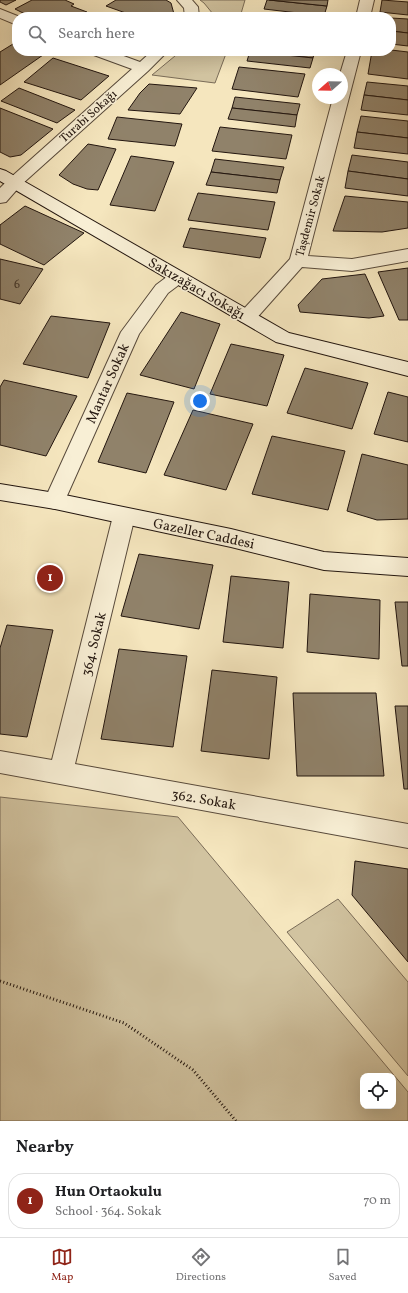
<!DOCTYPE html>
<html lang="en">
<head>
<meta charset="utf-8">
<style>
  :root { --surface:#fff; --page:#f2f2f2; --text:#202124; --muted:#757577; --line:#e0e0e0; --accent:#8f2418 }
  body { margin:0; font-family:Vollkorn,serif; background:var(--page); color:var(--text) }
  .controls { position:absolute; right:12px; bottom:12px; display:grid; overflow:hidden; border-radius:8px; box-shadow:0 4px 16px #0002 }
  .controls button { width:36px; height:36px; display:grid; place-items:center; padding:0; border:0; border-bottom:1px solid var(--line); background:var(--surface); color:var(--text); font:20px sans-serif }
  .compass { position:absolute; left:312px; top:68px; width:36px; height:36px; border-radius:50%; background:var(--surface); box-shadow:0 4px 16px #0002; rotate:250deg }
  .you { position:absolute; left:200px; top:401px; width:14px; height:14px; margin:-10px; border:3px solid #fff; border-radius:50%; background:#1a73e8; box-shadow:0 0 0 6px #1a73e833 }
  .badge { display:grid; place-items:center; width:26px; height:26px; border-radius:50%; background:var(--accent); color:#fff; font-size:13px; font-weight:700 }
  .pin { position:absolute; translate:-50% -50%; border:2px solid #fff; box-shadow:0 1px 4px #0006 }
  .list { margin:0; padding:0; list-style:none }
  h2 { display:flex; justify-content:space-between; align-items:center; height:52px; margin:0; padding:0 16px; font-size:17px }
  h2 small { font-size:13px; font-weight:400; color:var(--muted) }
  .list li { display:grid; grid-template-columns:26px 1fr auto; gap:12px; align-items:center; box-sizing:border-box; height:56px; margin:0 8px 8px; padding:0 8px; border:1px solid var(--line); border-radius:16px }
  .list b { display:block; font-size:15px; white-space:nowrap }
  .list p { margin:0; font-size:13px; white-space:nowrap; color:var(--muted) }
  .list em { font-size:13px; font-style:normal; color:var(--muted) }
  .icon { flex:none; width:22px; height:22px; fill:none; stroke:currentColor; stroke-width:2; stroke-linecap:round; stroke-linejoin:round }
  .map { position:relative; flex:none; width:408px; height:1121px; overflow:hidden }
  .search { position:absolute; background:var(--surface); box-shadow:0 4px 16px #0002; left:12px; right:12px; top:12px; height:44px; display:flex; align-items:center; gap:10px; box-sizing:border-box; padding:0 14px; border-radius:16px; color:var(--muted); font-size:15px }
  .sheet { height:116px; background:var(--surface) }
  nav { display:flex; justify-content:space-around; align-items:center; box-sizing:border-box; height:56px; border-top:1px solid var(--line); background:var(--surface); font-size:11px; color:var(--muted) }
  nav a { display:grid; justify-items:center; gap:2px }
  nav .on { color:var(--accent) }
  .map>svg:first-child { display:block }
</style>
</head>
<body>
<div class="map">
<svg width="408" height="1121" viewBox="0 0 408 1121">
  <rect width="100%" height="100%" fill="#f5e6be"/>
  <filter id="stains"><feTurbulence type="fractalNoise" baseFrequency=".005" numOctaves="4"/><feColorMatrix values="0 0 0 0 .2 0 0 0 0 .09 0 0 0 0 .02 0 0 0 .5 -.17"/></filter>
  <radialGradient id="worn" r=".72"><stop offset=".6" stop-color="#630" stop-opacity="0"/><stop offset="1" stop-color="#630" stop-opacity=".3"/></radialGradient>
  <g fill="#d1c3a0" stroke="#7a6c58" fill-rule="evenodd">
    <path d="M 200,0 L 245,0 L 240,17 L 212,17 L 213,14 L 204,3 Z"/>
    <path d="M 181,51 L 227,51 L 215,83 L 152,75 Z"/>
    <path d="M 0,797 L 178,817 L 408,1092 L 408,1121 L 0,1121 ZM 363,1076 L 393,1076 L 393,1106 L 363,1106 Z"/>
    <path d="M 338,899 L 408,982 L 408,1076 L 287,932 Z"/>
  </g>
  <g fill="#90826a" stroke="#23160f">
    <path d="M 0,0 L 16,0 L 6,5 L 0,2 Z"/>
    <path d="M 32,0 L 65,0 L 74,4 L 71,6 L 87,12 L 79,17 L 31,17 L 15,9 Z"/>
    <path d="M 116,0 L 166,0 L 171,3 L 174,14 L 169,17 L 137,17 L 106,6 Z"/>
    <path d="M 267,0 L 269,0 L 327,6 L 324,16 L 264,9 Z"/>
    <path d="M 269,0 L 328,0 L 327,6 Z"/>
    <path d="M 382,0 L 408,2 L 408,15 L 380,12 Z"/>
    <path d="M 257,14 L 285,17 L 256,17 Z"/>
    <path d="M 391,18 L 408,19 L 408,33 L 391,31 Z"/>
    <path d="M 391,31 L 408,33 L 408,46 L 391,44 Z"/>
    <path d="M 13,44 L 17,45 L 17,51 L 33,51 L 43,55 L 0,85 L 0,52 Z"/>
    <path d="M 391,50 L 408,52 L 408,79 L 368,74 L 372,51 Z"/>
    <path d="M 250,51 L 315,51 L 313,58 Z"/>
    <path d="M 250,51 L 313,58 L 310,68 L 247,61 Z"/>
    <path d="M 53,58 L 109,76 L 81,100 L 24,82 Z"/>
    <path d="M 239,67 L 305,74 L 298,97 L 232,89 Z"/>
    <path d="M 367,82 L 408,86 L 408,100 L 364,95 Z"/>
    <path d="M 149,84 L 197,88 L 180,114 L 128,110 L 140,93 Z"/>
    <path d="M 19,88 L 75,110 L 57,123 L 1,101 Z"/>
    <path d="M 364,95 L 408,100 L 408,115 L 361,110 Z"/>
    <path d="M 235,97 L 300,104 L 297,115 L 232,108 Z"/>
    <path d="M 0,108 L 53,129 L 21,155 L 10,157 L 0,152 Z"/>
    <path d="M 232,108 L 297,115 L 295,127 L 228,119 Z"/>
    <path d="M 361,116 L 408,121 L 408,138 L 357,132 Z"/>
    <path d="M 117,117 L 182,124 L 175,146 L 108,139 Z"/>
    <path d="M 220,127 L 292,135 L 286,159 L 212,151 Z"/>
    <path d="M 357,132 L 408,138 L 408,154 L 354,148 Z"/>
    <path d="M 88,144 L 116,149 L 98,190 L 87,189 L 73,184 L 59,175 Z"/>
    <path d="M 352,155 L 408,162 L 408,179 L 348,171 Z"/>
    <path d="M 131,156 L 174,162 L 155,211 L 110,205 Z"/>
    <path d="M 215,159 L 284,167 L 280,180 L 211,172 Z"/>
    <path d="M 348,171 L 408,179 L 408,196 L 345,188 Z"/>
    <path d="M 211,172 L 280,180 L 277,193 L 206,185 Z"/>
    <path d="M 198,193 L 275,202 L 268,230 L 188,220 Z"/>
    <path d="M 345,196 L 408,202 L 408,228 L 382,232 L 333,231 Z"/>
    <path d="M 25,206 L 84,233 L 44,265 L 0,244 L 0,225 Z"/>
    <path d="M 190,228 L 266,238 L 260,258 L 183,247 Z"/>
    <path d="M 0,259 L 43,269 L 20,304 L 0,299 Z"/>
    <path d="M 408,268 L 408,320 L 399,320 L 378,272 Z"/>
    <path d="M 365,274 L 384,316 L 369,318 L 300,312 L 298,305 L 322,279 Z"/>
    <path d="M 181,312 L 220,324 L 194,389 L 140,375 Z"/>
    <path d="M 51,316 L 110,323 L 88,378 L 23,364 Z"/>
    <path d="M 231,344 L 284,355 L 267,406 L 210,394 Z"/>
    <path d="M 305,368 L 368,383 L 352,429 L 287,413 Z"/>
    <path d="M 4,380 L 77,396 L 46,456 L 0,445 L 0,387 Z"/>
    <path d="M 388,392 L 408,397 L 408,442 L 374,434 Z"/>
    <path d="M 127,393 L 174,402 L 146,473 L 98,462 Z"/>
    <path d="M 193,410 L 253,424 L 226,490 L 164,475 Z"/>
    <path d="M 272,436 L 345,451 L 328,510 L 252,494 Z"/>
    <path d="M 362,454 L 408,465 L 408,519 L 377,520 L 347,511 Z"/>
    <path d="M 139,554 L 213,565 L 199,629 L 121,616 Z"/>
    <path d="M 231,576 L 289,582 L 283,648 L 223,642 Z"/>
    <path d="M 310,594 L 380,600 L 379,659 L 307,652 Z"/>
    <path d="M 395,602 L 408,602 L 408,666 L 402,666 Z"/>
    <path d="M 7,625 L 53,630 L 27,737 L 0,734 L 0,648 Z"/>
    <path d="M 119,649 L 187,656 L 173,747 L 101,739 Z"/>
    <path d="M 212,670 L 277,677 L 269,759 L 201,751 Z"/>
    <path d="M 293,693 L 376,693 L 384,776 L 297,776 Z"/>
    <path d="M 395,706 L 408,706 L 408,789 L 404,789 Z"/>
    <path d="M 355,861 L 408,869 L 408,962 L 352,895 Z"/>
  </g>
  <g fill="none" stroke-linecap="round" stroke-linejoin="round">
    <defs>
      <g id="street">
        <path d="M 177,0 L 192,0 L 198,7 L 199,17 L 185,17 L 184,8 Z"/>
        <path d="M 360,0 L 374,0 L 370,17 L 356,17 Z"/>
        <path d="M 0,9 L 20,17 L 17,17 L 17,25 L 0,18 Z"/>
        <path d="M 89,51 L 110,51 L 140,62 L 152,51 L 168,51 L 148,71 L 21,185 L 6,202 L 0,203 L 0,188 L 9,179 L 132,69 L 91,54 Z"/>
        <path d="M 347,51 L 361,51 L 308,256 L 352,259 L 408,249 L 408,261 L 352,271 L 302,267 L 254,321 L 247,323 L 240,321 L 238,317 L 240,313 L 290,259 L 333,98 L 342,98 L 342,74 L 340,74 Z"/>
        <path d="M 178,271 L 184,273 L 187,277 L 184,281 L 168,293 L 139,334 L 62,507 L 55,509 L 48,507 L 44,501 L 121,332 L 156,285 L 172,273 Z"/>
        <path d="M 124,508 L 132,510 L 135,516 L 75,764 L 408,824 L 408,848 L 0,773 L 0,751 L 52,760 L 113,516 L 116,510 Z"/>
      </g>
      <g id="secondary">
        <path d="M 0,169 L 6,171 L 289,333 L 408,362 L 408,376 L 276,342 L 0,181 Z"/>
        <path d="M 0,484 L 55,493 L 231,529 L 324,552 L 408,558 L 408,576 L 324,570 L 231,547 L 55,509 L 0,500 Z"/>
      </g>
    </defs>
    <use href="#street" stroke="#584a3b" stroke-width="2"/>
    <use href="#secondary" stroke="#23160f" stroke-width="2"/>
    <path stroke="#23160f" stroke-width="3" stroke-dasharray="1 2.5" stroke-linecap="butt" d="M 0,981 L 124,1023 L 193,1070 L 236,1121"/>
    <use href="#street" fill="#f8efd5" fill-rule="evenodd"/>
    <use href="#secondary" fill="#f8efd5" fill-rule="evenodd"/>
  </g>
  <g text-anchor="middle" stroke-width="3" stroke-linejoin="round" paint-order="stroke">
    <g font-size="12" fill="#23160f" stroke="#f8efd5">
      <text transform="translate(88 116) rotate(-42)" y="4">Turabi Sokağı</text>
      <text transform="translate(310 216) rotate(-75)" y="4">Taşdemir Sokak</text>
    </g>
    <g font-size="12" fill="#3e3126">
      <text x="17" y="288">6</text>
    </g>
    <g font-size="14" fill="#23160f" stroke="#f8efd5">
      <text transform="translate(197 288) rotate(30)" y="5">Sakızağacı Sokağı</text>
      <text transform="translate(107 383) rotate(-66)" y="5">Mantar Sokak</text>
      <text transform="translate(204 533) rotate(12)" y="5">Gazeller Caddesi</text>
      <text transform="translate(93 644) rotate(-76)" y="5">364. Sokak</text>
      <text transform="translate(204 799) rotate(10)" y="5">362. Sokak</text>
    </g>
  </g>
  <rect width="100%" height="100%" filter="url(#stains)"/>
  <rect width="100%" height="100%" fill="url(#worn)"/>
</svg>
<div class="controls">
<button><svg class="icon" aria-label="locate" viewBox="0 0 24 24"><circle cx="12" cy="12" r="6"/><path d="M12 2v4M12 18v4M2 12h4M18 12h4"/></svg></button>
</div>
<svg class="compass" viewBox="-18 -18 36 36"><path d="M0-13l5 13h-10z" fill="#e53935"/><path d="M0 13l5-13h-10z" fill="#757577"/></svg>
<div class="you"></div>
<div class="pin badge" style="left:50px;top:578px">1</div>
<div class="search"><svg class="icon" aria-label="search" viewBox="0 0 24 24"><circle cx="10" cy="10" r="6"/><path d="M15 15l6 6"/></svg>Search here</div>
</div>
<section class="sheet">
<h2>Nearby<small></small></h2>
<ul class="list">
<li><span class="badge">1</span><div><b>Hun Ortaokulu</b><p>School · 364. Sokak</p></div><em>70 m</em></li>
</ul>
</section>
<nav>
<a class="on"><svg class="icon" aria-label="map" viewBox="0 0 24 24"><path d="M3 6l6-2 6 2 6-2v14l-6 2-6-2-6 2zM9 4v14M15 6v14"/></svg>Map</a>
<a><svg class="icon" aria-label="directions" viewBox="0 0 24 24"><path d="M12 3l9 9-9 9-9-9zM9 14v-3h6M13 9l2 2-2 2"/></svg>Directions</a>
<a><svg class="icon" aria-label="saved" viewBox="0 0 24 24"><path d="M7 4h10v16l-5-4-5 4z"/></svg>Saved</a>
</nav>
</body>
</html>
